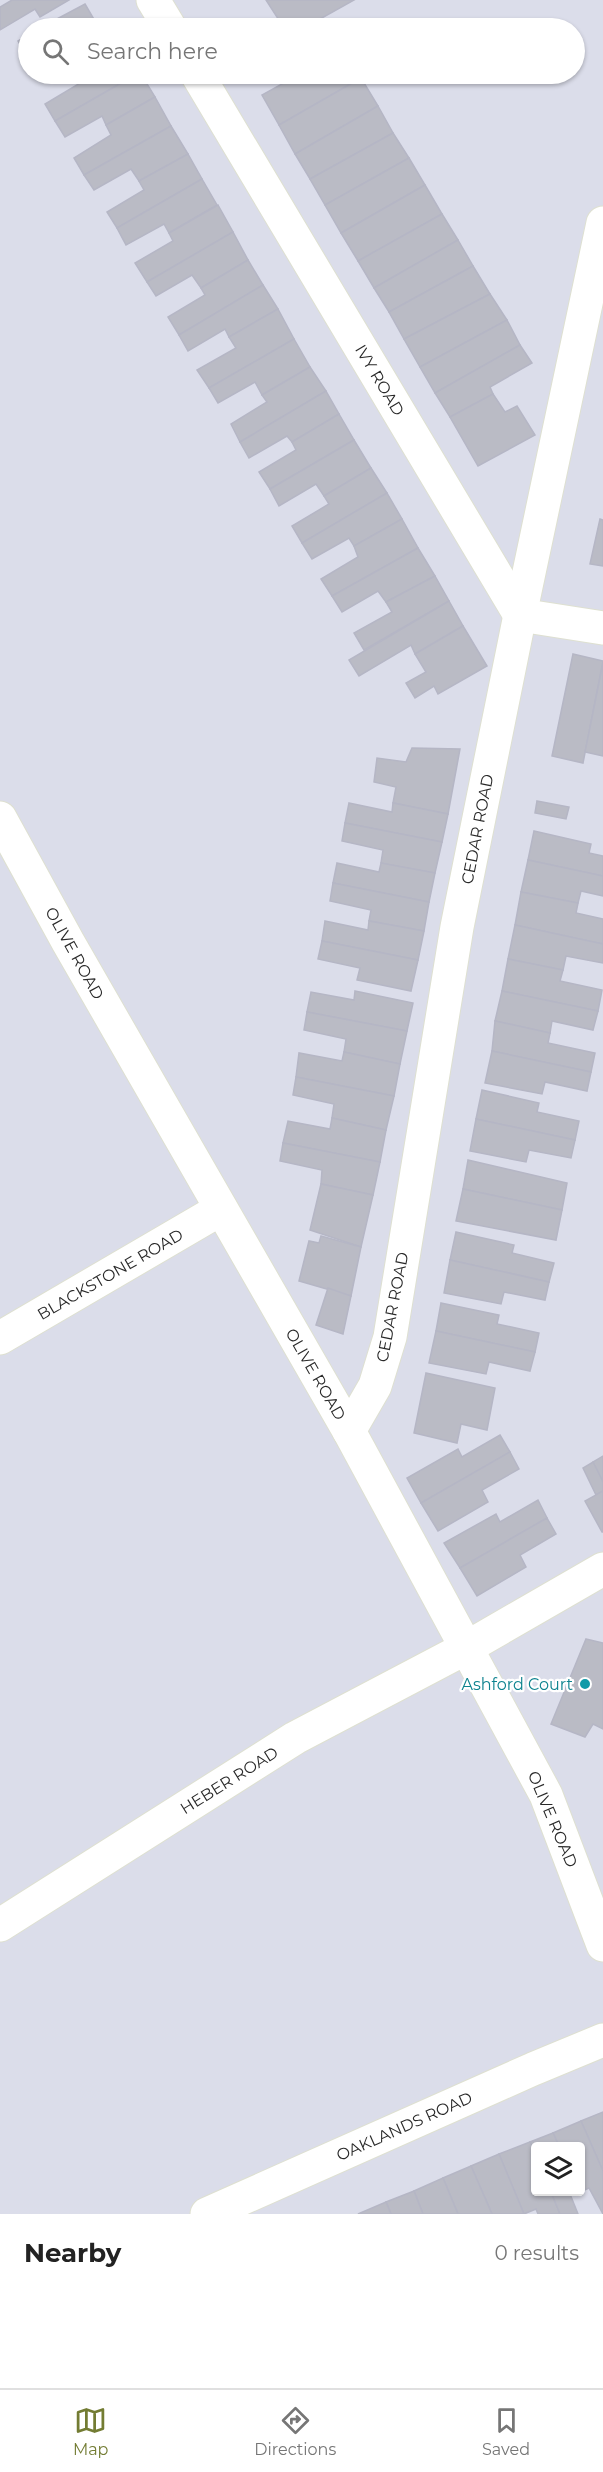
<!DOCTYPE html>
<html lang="en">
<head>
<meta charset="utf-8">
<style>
  :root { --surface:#fff; --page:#f6f6f6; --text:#222; --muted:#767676; --line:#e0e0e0; --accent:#737c33 }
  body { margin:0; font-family:Montserrat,sans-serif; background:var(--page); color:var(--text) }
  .controls { position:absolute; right:18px; bottom:18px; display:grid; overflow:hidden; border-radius:6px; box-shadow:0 2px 4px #0004 }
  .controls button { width:54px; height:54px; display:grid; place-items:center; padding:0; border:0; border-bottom:2px solid var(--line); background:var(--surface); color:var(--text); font:30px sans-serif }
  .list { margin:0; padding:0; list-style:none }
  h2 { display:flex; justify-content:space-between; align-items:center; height:78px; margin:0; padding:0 24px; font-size:26px }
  h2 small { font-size:20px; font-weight:400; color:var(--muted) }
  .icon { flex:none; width:33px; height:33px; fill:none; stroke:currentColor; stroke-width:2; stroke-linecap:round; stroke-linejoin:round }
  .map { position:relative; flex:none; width:603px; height:2214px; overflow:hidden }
  .search { position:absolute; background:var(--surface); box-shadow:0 2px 4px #0004; left:18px; right:18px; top:18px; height:66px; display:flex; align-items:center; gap:15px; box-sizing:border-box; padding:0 21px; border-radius:33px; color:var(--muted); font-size:22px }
  .sheet { height:174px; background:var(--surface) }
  nav { display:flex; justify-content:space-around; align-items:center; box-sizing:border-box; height:84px; border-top:2px solid var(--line); background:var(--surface); font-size:16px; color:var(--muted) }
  nav a { display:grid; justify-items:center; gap:3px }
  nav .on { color:var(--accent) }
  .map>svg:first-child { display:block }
</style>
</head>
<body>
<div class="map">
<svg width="603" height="2214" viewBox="0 0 603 2214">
  <rect width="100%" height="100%" fill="#dbddea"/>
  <g fill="#babbc5" stroke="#b5b6c5" stroke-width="1.5">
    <path d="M 12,0 L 69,0 L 40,17 L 35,9 L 0,30 L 0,7 Z"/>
    <path d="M 266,0 L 354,0 L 304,28 L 284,28 Z"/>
    <path d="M 85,4 L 99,28 L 40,28 Z"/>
    <path d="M 28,35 L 28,56 L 27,56 L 18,41 Z"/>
    <path d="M 77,74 L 137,74 L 55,121 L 45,104 L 82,82 Z"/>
    <path d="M 137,74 L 141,74 L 155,97 L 106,125 L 102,116 L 65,137 L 55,121 Z"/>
    <path d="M 300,74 L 359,74 L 361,78 L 279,125 L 262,95 Z"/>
    <path d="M 361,78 L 378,106 L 295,154 L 279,125 Z"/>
    <path d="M 155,97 L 171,126 L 84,175 L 74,158 L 111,135 L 106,125 Z"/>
    <path d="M 378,106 L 393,133 L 310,179 L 295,154 Z"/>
    <path d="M 171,126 L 188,154 L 139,181 L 131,169 L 94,190 L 84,175 Z"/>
    <path d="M 393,133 L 409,158 L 325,205 L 310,179 Z"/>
    <path d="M 188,154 L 202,179 L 117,228 L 107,212 L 144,190 L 139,181 Z"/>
    <path d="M 409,158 L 425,185 L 341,233 L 325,205 Z"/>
    <path d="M 202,179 L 217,205 L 169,233 L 164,224 L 126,245 L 117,228 Z"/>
    <path d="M 425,185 L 442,214 L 358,261 L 341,233 Z"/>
    <path d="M 218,205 L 233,232 L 147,282 L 135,263 L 173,241 L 169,233 Z"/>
    <path d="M 442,214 L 458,240 L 374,288 L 358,261 Z"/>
    <path d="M 233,232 L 248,260 L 201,288 L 192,275 L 156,296 L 147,282 Z"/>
    <path d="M 458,240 L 473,266 L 389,312 L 374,288 Z"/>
    <path d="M 248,260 L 263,285 L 179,335 L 168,317 L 205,295 L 201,288 Z"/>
    <path d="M 473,266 L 490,294 L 404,339 L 389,312 Z"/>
    <path d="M 263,285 L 278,309 L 229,337 L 225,329 L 188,351 L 179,335 Z"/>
    <path d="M 490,294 L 507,320 L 420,367 L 404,339 Z"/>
    <path d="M 278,309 L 294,339 L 209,388 L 197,370 L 236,348 L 229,337 Z"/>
    <path d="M 507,320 L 520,345 L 435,393 L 420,367 Z"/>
    <path d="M 294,339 L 310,367 L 262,395 L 255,382 L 218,403 L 209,388 Z"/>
    <path d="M 520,345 L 532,363 L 490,387 L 493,394 L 450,417 L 435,393 Z"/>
    <path d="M 310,367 L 326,391 L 240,442 L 231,424 L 267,402 L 262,395 Z"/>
    <path d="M 326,391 L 339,414 L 292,442 L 287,436 L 249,458 L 240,442 Z"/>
    <path d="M 493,394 L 505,412 L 517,406 L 535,435 L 478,466 L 450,417 Z"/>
    <path d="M 339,414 L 354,440 L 270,489 L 259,472 L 296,450 L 292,442 Z"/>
    <path d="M 354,440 L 371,468 L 324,496 L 316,484 L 279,506 L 270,489 Z"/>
    <path d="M 371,468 L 387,493 L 302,543 L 292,526 L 329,504 L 324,496 Z"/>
    <path d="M 387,493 L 402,519 L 354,546 L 349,538 L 312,559 L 302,543 Z"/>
    <path d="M 402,519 L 418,548 L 332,596 L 321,579 L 358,557 L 354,546 Z"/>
    <path d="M 600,519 L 603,520 L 603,566 L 590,564 Z"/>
    <path d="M 418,548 L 435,576 L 386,602 L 378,591 L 342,612 L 332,596 Z"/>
    <path d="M 435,576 L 449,601 L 364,650 L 354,633 L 392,612 L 386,602 Z"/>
    <path d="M 449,601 L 463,626 L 415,654 L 411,645 L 359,676 L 349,660 Z"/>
    <path d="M 463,626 L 487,666 L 438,694 L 434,686 L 415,698 L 406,683 L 426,672 L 415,654 Z"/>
    <path d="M 573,654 L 603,661 L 583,763 L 552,756 Z"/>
    <path d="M 603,663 L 603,756 L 585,752 Z"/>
    <path d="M 412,748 L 460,749 L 448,814 L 393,803 L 396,787 L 374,782 L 377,758 L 406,762 Z"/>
    <path d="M 537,801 L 569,807 L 566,819 L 535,813 Z"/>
    <path d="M 349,803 L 392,812 L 393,803 L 448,814 L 442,842 L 345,823 Z"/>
    <path d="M 345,823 L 442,842 L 435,873 L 381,863 L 383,850 L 342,841 Z"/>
    <path d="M 534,831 L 591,844 L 589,853 L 603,856 L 603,876 L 528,860 Z"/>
    <path d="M 528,860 L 603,876 L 603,896 L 581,891 L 578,903 L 521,892 Z"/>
    <path d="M 337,863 L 379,872 L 381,863 L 435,873 L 429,902 L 333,883 Z"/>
    <path d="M 333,883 L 429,902 L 424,931 L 369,921 L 371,910 L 330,901 Z"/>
    <path d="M 521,892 L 578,903 L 576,913 L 603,919 L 603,944 L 515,925 Z"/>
    <path d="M 325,921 L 368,930 L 369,921 L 424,931 L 418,960 L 322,941 Z"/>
    <path d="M 515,925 L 603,944 L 603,963 L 566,956 L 563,970 L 508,959 Z"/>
    <path d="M 322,941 L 418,960 L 411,991 L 357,980 L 360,968 L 318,959 Z"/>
    <path d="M 508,959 L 563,970 L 560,981 L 602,990 L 598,1011 L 502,991 Z"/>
    <path d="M 355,991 L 413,1003 L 407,1031 L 307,1012 L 311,992 L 354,1000 Z"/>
    <path d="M 502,991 L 598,1011 L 593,1030 L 552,1021 L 550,1033 L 495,1021 Z"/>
    <path d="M 307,1012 L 407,1031 L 400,1064 L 344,1052 L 346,1039 L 304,1030 Z"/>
    <path d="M 495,1021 L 550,1033 L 548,1043 L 595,1053 L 591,1072 L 492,1051 Z"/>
    <path d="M 492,1051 L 591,1072 L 587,1091 L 545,1082 L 542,1094 L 485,1083 Z"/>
    <path d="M 344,1052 L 400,1064 L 394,1096 L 296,1077 L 299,1053 L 342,1061 Z"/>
    <path d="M 296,1077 L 394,1096 L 386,1130 L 332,1118 L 334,1104 L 293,1095 Z"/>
    <path d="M 482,1090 L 539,1103 L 537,1112 L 579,1121 L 575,1140 L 476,1119 Z"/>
    <path d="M 332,1118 L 386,1130 L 380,1162 L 283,1143 L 288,1121 L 330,1129 Z"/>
    <path d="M 476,1119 L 575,1140 L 571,1158 L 529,1150 L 526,1162 L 470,1151 Z"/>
    <path d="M 283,1143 L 380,1162 L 373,1195 L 321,1184 L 322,1170 L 280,1161 Z"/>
    <path d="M 468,1160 L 567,1183 L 562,1210 L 463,1189 Z"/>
    <path d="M 321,1184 L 373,1195 L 361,1247 L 310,1230 Z"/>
    <path d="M 463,1189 L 562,1210 L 556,1240 L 456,1221 Z"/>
    <path d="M 456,1232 L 514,1245 L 512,1253 L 554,1263 L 549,1282 L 450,1260 Z"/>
    <path d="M 321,1236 L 361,1247 L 351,1296 L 299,1281 L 309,1241 L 319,1243 Z"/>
    <path d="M 450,1260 L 549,1282 L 545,1300 L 504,1292 L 501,1304 L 444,1293 Z"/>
    <path d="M 328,1288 L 351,1296 L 343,1334 L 316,1325 Z"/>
    <path d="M 441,1303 L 499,1315 L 497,1324 L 539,1333 L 535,1352 L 436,1331 Z"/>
    <path d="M 436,1331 L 535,1352 L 530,1371 L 489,1362 L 486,1374 L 429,1363 Z"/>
    <path d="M 426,1373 L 495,1388 L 487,1430 L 461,1424 L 457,1443 L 414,1433 Z"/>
    <path d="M 500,1435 L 510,1452 L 421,1503 L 407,1478 L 458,1449 L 462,1457 Z"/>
    <path d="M 510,1452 L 519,1469 L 482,1490 L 488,1502 L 438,1531 L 421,1503 Z"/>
    <path d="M 603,1456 L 603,1482 L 593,1462 Z"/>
    <path d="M 593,1462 L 603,1482 L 603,1491 L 596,1495 L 583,1468 Z"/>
    <path d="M 603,1491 L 603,1532 L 602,1532 L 585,1501 Z"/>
    <path d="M 538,1500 L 547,1518 L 460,1568 L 444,1543 L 496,1514 L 500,1522 Z"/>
    <path d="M 547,1518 L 556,1534 L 520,1555 L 526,1567 L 477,1596 L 460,1568 Z"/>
    <path d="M 586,1639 L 603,1643 L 603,1729 L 593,1724 L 585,1737 L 551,1724 Z"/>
    <path d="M 603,2112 L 603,2171 L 581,2121 Z"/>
    <path d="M 581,2121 L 603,2171 L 603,2214 L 589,2188 L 580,2192 L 579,2192 L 580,2146 L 559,2146 L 553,2133 Z"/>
    <path d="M 553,2133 L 559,2146 L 536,2146 L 536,2154 L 530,2142 Z"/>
    <path d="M 530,2142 L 536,2154 L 536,2192 L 551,2192 L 560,2214 L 538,2214 L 536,2209 L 524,2214 L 499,2154 Z"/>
    <path d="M 499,2154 L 524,2214 L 492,2214 L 471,2166 Z"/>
    <path d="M 471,2166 L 492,2214 L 458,2214 L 443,2178 Z"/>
    <path d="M 443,2178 L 458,2214 L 423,2214 L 414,2191 Z"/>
    <path d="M 414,2191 L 423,2214 L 391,2214 L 386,2202 Z"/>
    <path d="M 551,2192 L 579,2192 L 570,2194 L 578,2214 L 560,2214 Z"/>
    <path d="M 386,2202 L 391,2214 L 358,2214 Z"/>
  </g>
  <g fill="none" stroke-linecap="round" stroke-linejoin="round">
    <defs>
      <g id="street">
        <path d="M 153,0 L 170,28"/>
        <path d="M 197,74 L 520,615 L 603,628"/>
        <path d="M 0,818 L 68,942 L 349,1431 L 546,1795 L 603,1945"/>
        <path d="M 0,1338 L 221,1209"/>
        <path d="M 349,1431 L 375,1386 L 390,1337 L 457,927 L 520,615 L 603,223"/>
        <path d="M 0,1925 L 295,1738 L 466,1648 L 603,1569"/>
        <path d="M 207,2214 L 533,2069 L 603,2040"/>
      </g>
    </defs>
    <use href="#street" stroke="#dee0d1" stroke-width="35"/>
    <use href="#street" stroke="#fff" stroke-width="33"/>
  </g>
  <circle fill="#0f9aa8" stroke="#fff" stroke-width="2" cx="585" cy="1684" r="6"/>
  <g text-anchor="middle" stroke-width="4.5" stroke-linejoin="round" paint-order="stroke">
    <g font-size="16" fill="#292929" stroke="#fff">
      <text transform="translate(380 380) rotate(59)" y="6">IVY ROAD</text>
      <text transform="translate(477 829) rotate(-79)" y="6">CEDAR ROAD</text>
      <text transform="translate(75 953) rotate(61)" y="6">OLIVE ROAD</text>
      <text transform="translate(110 1274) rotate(-30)" y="6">BLACKSTONE ROAD</text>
      <text transform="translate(392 1307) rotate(-79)" y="6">CEDAR ROAD</text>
      <text transform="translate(316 1374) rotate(60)" y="6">OLIVE ROAD</text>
      <text transform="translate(229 1780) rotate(-32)" y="6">HEBER ROAD</text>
      <text transform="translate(553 1819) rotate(67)" y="6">OLIVE ROAD</text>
      <text transform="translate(404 2126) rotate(-24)" y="6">OAKLANDS ROAD</text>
    </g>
    <g font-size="16" fill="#0d838f" stroke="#fff" text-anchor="end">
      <text x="573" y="1690">Ashford Court</text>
    </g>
  </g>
</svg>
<div class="controls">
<button><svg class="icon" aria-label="layers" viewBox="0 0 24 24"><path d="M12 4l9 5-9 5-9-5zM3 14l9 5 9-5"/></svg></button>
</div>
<div class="search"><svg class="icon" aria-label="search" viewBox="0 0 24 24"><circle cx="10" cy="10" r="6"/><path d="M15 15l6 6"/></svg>Search here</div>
</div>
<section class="sheet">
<h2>Nearby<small>0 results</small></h2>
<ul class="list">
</ul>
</section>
<nav>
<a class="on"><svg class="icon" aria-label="map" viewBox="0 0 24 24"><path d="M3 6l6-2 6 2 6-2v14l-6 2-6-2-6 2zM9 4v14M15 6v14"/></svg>Map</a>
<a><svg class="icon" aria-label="directions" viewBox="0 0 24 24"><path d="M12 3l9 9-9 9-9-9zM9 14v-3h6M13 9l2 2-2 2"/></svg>Directions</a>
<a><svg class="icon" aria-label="saved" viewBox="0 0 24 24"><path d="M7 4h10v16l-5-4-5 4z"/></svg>Saved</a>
</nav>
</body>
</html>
